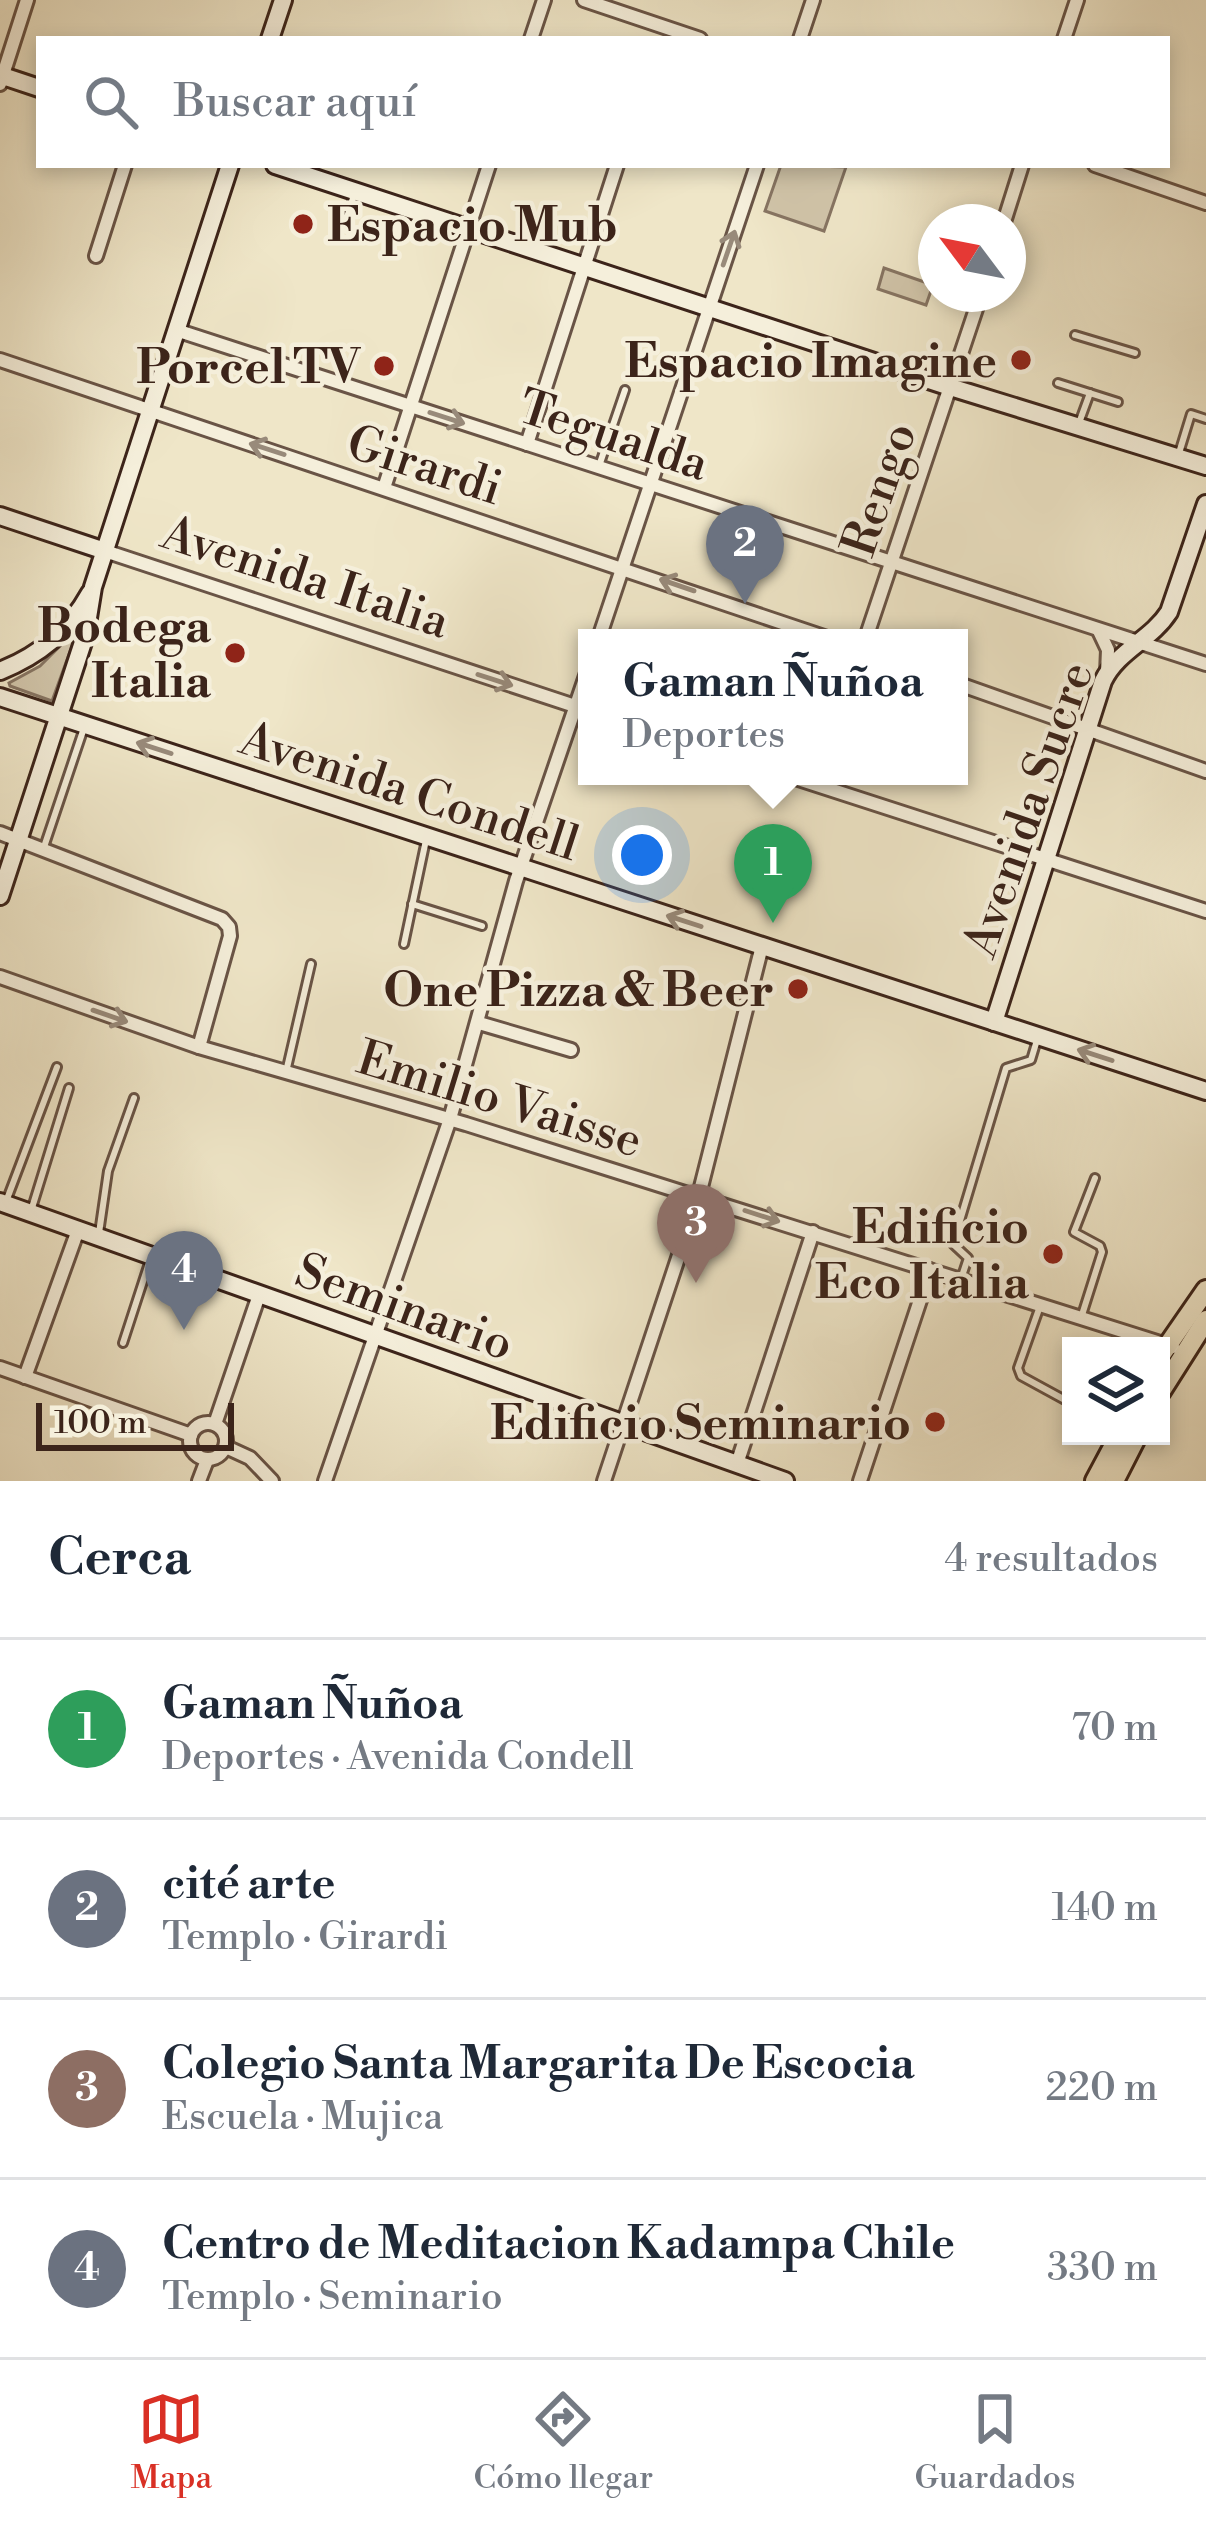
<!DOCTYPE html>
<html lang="es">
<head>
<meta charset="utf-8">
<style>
  :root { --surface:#fff; --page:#f6f6f7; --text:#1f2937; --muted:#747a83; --line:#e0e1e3; --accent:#d93025 }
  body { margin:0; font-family:"Libre Bodoni",serif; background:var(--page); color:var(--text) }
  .controls { position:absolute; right:36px; bottom:36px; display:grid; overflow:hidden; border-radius:0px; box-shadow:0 6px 18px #0003 }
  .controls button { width:108px; height:108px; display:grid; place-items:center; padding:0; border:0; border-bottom:3px solid var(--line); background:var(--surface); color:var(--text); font:60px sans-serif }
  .compass { position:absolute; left:918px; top:204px; width:108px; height:108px; border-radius:50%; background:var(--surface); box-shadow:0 6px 18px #0003; rotate:302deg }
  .scale { position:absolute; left:36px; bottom:30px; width:198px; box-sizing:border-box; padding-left:12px; border:6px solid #3c241a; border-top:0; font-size:33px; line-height:42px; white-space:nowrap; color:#3c241a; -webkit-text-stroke:9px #f5efdb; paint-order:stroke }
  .you { position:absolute; left:642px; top:855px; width:42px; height:42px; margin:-30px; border:9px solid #fff; border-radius:50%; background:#1a73e8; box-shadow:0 0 0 18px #1a73e833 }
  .badge { display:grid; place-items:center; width:78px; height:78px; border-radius:50%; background:var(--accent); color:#fff; font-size:39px; font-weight:700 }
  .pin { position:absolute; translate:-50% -99px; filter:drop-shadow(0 3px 6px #0008) }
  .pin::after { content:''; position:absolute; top:63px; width:42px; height:36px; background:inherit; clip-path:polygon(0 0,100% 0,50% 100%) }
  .popup { position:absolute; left:578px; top:629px; width:390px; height:156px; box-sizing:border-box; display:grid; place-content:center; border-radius:0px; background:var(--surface); filter:drop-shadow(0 3px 9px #0005); font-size:39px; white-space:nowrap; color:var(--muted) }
  .popup b { font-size:45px; color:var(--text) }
  .popup::after { content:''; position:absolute; left:50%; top:100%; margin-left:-24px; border:24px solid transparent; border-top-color:var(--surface) }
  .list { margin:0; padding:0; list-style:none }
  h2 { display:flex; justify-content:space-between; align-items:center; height:156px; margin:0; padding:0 48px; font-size:51px }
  h2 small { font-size:39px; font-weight:400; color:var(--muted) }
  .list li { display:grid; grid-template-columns:78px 1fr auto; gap:36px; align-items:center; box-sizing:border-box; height:180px; padding:0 48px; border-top:3px solid var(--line) }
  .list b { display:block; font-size:45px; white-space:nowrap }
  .list p { margin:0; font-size:39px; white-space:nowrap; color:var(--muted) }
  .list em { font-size:39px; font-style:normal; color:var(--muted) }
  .icon { flex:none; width:66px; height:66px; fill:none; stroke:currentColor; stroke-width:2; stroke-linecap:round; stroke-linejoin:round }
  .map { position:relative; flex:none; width:1206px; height:1481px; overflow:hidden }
  .search { position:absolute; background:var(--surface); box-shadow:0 6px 18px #0003; left:36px; right:36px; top:36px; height:132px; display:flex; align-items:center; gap:30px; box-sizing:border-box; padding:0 42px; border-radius:0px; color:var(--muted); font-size:45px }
  .sheet { height:876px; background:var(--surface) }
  nav { display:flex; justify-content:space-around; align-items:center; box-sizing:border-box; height:168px; border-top:3px solid var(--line); background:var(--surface); font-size:33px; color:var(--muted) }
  nav a { display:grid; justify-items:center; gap:6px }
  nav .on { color:var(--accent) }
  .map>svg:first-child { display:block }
</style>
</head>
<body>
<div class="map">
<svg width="1206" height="1481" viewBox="0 0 1206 1481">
  <rect width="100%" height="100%" fill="#efe6c8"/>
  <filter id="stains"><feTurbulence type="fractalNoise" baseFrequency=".00167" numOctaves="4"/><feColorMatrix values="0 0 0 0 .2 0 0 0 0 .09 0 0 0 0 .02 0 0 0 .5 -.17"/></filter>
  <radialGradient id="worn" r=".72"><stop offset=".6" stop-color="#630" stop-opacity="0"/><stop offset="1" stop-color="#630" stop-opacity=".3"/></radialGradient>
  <g fill="#d1c5aa" stroke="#867462" stroke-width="3">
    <path d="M 781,165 L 846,167 L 824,231 L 765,211 Z"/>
    <path d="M 884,268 L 933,285 L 926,305 L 878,289 Z"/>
    <path d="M 73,633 L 76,635 L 52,701 L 10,686 L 9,683 L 40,666 Z"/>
  </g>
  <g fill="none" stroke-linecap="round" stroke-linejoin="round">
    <defs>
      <g id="lane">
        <path d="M 346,221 L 354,195"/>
        <path d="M 1075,335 L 1135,353"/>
        <path d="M 1058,383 L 1118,402"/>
        <path d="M 1079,423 L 1090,393"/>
        <path d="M 1179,453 L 1191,414 L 1206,419"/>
        <path d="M 599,466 L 625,390"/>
        <path d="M 44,847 L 84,728"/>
        <path d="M 412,904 L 482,926"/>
        <path d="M 404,944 L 426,840"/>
        <path d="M 286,1072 L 311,964"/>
        <path d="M 7,1199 L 57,1067"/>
        <path d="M 31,1211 L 69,1088"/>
        <path d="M 99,1233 L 108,1171 L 134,1098"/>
        <path d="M 961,1279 L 968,1258 L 953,1244 L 1006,1068 L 1031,1060 L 1037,1040"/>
        <path d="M 1039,1309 L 1018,1368 L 1021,1376 L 1065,1400"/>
        <path d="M 1081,1318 L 1102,1252 L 1100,1246 L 1074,1232 L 1095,1178"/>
        <path d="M 123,1343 L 150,1260"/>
      </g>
      <g id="street">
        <path d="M 584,0 L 700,39"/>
        <path d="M 531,39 L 544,0"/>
        <path d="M 800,39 L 813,0"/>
        <path d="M 1064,39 L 1077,0"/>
        <path d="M 0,84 L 27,0"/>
        <path d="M 1095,165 L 1206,203"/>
        <path d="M 1004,222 L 1022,165"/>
        <path d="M 96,256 L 125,165"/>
        <path d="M 176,330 L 1206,664"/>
        <path d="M 0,360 L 827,638"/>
        <path d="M 527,444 L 617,165"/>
        <path d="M 384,488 L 489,165"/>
        <path d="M 105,551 L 587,710"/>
        <path d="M 1099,631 L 1108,650 L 1107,673"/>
        <path d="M 599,638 L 757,165"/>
        <path d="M 866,638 L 981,294"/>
        <path d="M 959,684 L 1206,771"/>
        <path d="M 789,776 L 1206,911"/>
        <path d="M 0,833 L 222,919 L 229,927 L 230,936 L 199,1047"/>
        <path d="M 0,977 L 199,1047 L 466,1124 L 1173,1347"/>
        <path d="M 479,1023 L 571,1050"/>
        <path d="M 0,1368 L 191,1435"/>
        <path d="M 25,1377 L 78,1230"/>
        <circle cx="208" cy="1441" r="18"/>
        <path d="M 215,1424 L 259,1295"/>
        <path d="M 226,1447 L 250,1458 L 272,1481"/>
        <path d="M 737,1464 L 813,1232"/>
        <path d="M 199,1481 L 207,1460"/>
        <path d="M 325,1481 L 450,1119 L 516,881 L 587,673"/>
        <path d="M 604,1481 L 699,1195 L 762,946"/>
        <path d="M 860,1481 L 930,1270"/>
      </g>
      <g id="secondary">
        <path d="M 270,39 L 283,0"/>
        <path d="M 0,75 L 39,88"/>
        <path d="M 275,165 L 950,387 L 1206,466"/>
        <path d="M 0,516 L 105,551"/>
        <path d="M 0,671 C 40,655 69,631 90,593"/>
        <path d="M 0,697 L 1206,1091"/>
        <path d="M 0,896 L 85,636 L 93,587 L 230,165"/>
        <path d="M 994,1022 L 1103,681 C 1118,650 1151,640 1169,612 L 1206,504"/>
        <path d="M 0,1202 L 785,1481"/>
      </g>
      <g id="primary">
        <path d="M 1161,1355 L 1206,1290"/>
        <path d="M 1161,1391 L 1206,1320"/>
        <path d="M 1095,1481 L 1119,1436"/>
        <path d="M 1114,1481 L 1137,1436"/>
      </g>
    </defs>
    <use href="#lane" stroke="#695446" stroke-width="12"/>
    <use href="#street" stroke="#695446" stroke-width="18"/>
    <use href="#secondary" stroke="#3c241a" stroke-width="22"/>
    <use href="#primary" stroke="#3c241a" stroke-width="24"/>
    <use href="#lane" stroke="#f5efdb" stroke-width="6"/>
    <use href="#street" stroke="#f5efdb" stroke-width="12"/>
    <use href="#secondary" stroke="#f5efdb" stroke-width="16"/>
    <use href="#primary" stroke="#efe6c8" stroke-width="18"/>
  </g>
  <defs><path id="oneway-shaft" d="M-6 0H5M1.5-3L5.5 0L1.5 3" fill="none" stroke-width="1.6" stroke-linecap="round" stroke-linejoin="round" transform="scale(3)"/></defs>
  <g stroke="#988a7a">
    <use href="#oneway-shaft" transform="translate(729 248) rotate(-71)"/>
    <use href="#oneway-shaft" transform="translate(447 418) rotate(18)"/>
    <use href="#oneway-shaft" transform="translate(267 449) rotate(-162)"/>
    <use href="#oneway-shaft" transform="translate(677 585) rotate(-161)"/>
    <use href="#oneway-shaft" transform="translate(495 680) rotate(18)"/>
    <use href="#oneway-shaft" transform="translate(154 748) rotate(-162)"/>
    <use href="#oneway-shaft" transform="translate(684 921) rotate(-162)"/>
    <use href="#oneway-shaft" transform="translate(110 1016) rotate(19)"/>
    <use href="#oneway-shaft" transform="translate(1095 1055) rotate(-162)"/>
    <use href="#oneway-shaft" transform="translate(762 1216) rotate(18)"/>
  </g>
  <g fill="#8f2418" stroke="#f5efdb" stroke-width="4.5">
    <circle cx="303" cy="224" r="12"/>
    <circle cx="1021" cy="360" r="12"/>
    <circle cx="384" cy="366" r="12"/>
    <circle cx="235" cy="653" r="12"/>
    <circle cx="798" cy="989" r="12"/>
    <circle cx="1053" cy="1254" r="12"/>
    <circle cx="935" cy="1422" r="12"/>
  </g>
  <g text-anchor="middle" stroke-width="9" stroke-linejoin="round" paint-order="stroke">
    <g font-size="48" font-weight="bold" fill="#3c241a" stroke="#f5efdb" text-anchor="end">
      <text x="327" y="241" text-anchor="start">Espacio Mub</text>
      <text x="997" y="377">Espacio Imagine</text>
      <text x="360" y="383">Porcel TV</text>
      <text x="211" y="642">Bodega<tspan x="211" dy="55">Italia</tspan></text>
      <text x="774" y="1006">One Pizza &amp; Beer</text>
      <text x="1029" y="1243">Edificio<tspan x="1029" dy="55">Eco Italia</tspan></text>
      <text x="911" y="1439">Edificio Seminario</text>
    </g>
    <g font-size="48" fill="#3c241a" stroke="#f5efdb">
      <text transform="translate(614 434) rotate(18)" y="17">Tegualda</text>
      <text transform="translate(425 464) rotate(18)" y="17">Girardi</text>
      <text transform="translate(878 489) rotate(-71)" y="17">Rengo</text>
      <text transform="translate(306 576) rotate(18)" y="17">Avenida Italia</text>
      <text transform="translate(410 790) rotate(18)" y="17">Avenida Condell</text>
      <text transform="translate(1027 809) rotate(-71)" y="17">Avenida Sucre</text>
      <text transform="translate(500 1098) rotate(17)" y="17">Emilio Vaisse</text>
      <text transform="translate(405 1306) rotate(20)" y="17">Seminario</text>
    </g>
  </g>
  <rect width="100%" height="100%" filter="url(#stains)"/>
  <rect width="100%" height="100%" fill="url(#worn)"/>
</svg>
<div class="controls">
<button><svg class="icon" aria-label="layers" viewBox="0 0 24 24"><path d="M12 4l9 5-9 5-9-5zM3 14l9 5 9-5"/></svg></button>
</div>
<svg class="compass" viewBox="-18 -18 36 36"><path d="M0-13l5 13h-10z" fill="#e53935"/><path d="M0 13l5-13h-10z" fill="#747a83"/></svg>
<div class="scale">100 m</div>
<div class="you"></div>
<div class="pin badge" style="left:773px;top:923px;background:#2e9e5b">1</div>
<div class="popup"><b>Gaman Ñuñoa</b>Deportes</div>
<div class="pin badge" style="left:745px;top:604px;background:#6b7280">2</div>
<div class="pin badge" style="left:696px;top:1283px;background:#8d6e63">3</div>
<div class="pin badge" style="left:184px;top:1330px;background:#6b7280">4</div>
<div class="search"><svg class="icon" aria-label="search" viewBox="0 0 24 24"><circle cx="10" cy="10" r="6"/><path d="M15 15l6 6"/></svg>Buscar aquí</div>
</div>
<section class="sheet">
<h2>Cerca<small>4 resultados</small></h2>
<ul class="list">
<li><span class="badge" style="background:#2e9e5b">1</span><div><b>Gaman Ñuñoa</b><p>Deportes · Avenida Condell</p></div><em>70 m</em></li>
<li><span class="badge" style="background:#6b7280">2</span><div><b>cité arte</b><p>Templo · Girardi</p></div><em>140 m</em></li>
<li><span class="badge" style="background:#8d6e63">3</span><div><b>Colegio Santa Margarita De Escocia</b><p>Escuela · Mujica</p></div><em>220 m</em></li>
<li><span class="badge" style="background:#6b7280">4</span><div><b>Centro de Meditacion Kadampa Chile</b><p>Templo · Seminario</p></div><em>330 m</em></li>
</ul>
</section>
<nav>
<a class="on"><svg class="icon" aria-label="map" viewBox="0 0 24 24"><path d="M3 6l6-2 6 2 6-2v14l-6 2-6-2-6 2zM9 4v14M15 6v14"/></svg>Mapa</a>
<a><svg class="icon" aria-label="directions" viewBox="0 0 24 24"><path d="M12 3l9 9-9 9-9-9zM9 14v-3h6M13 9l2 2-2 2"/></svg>Cómo llegar</a>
<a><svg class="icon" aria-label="saved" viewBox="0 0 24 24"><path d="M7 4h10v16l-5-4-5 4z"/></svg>Guardados</a>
</nav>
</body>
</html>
